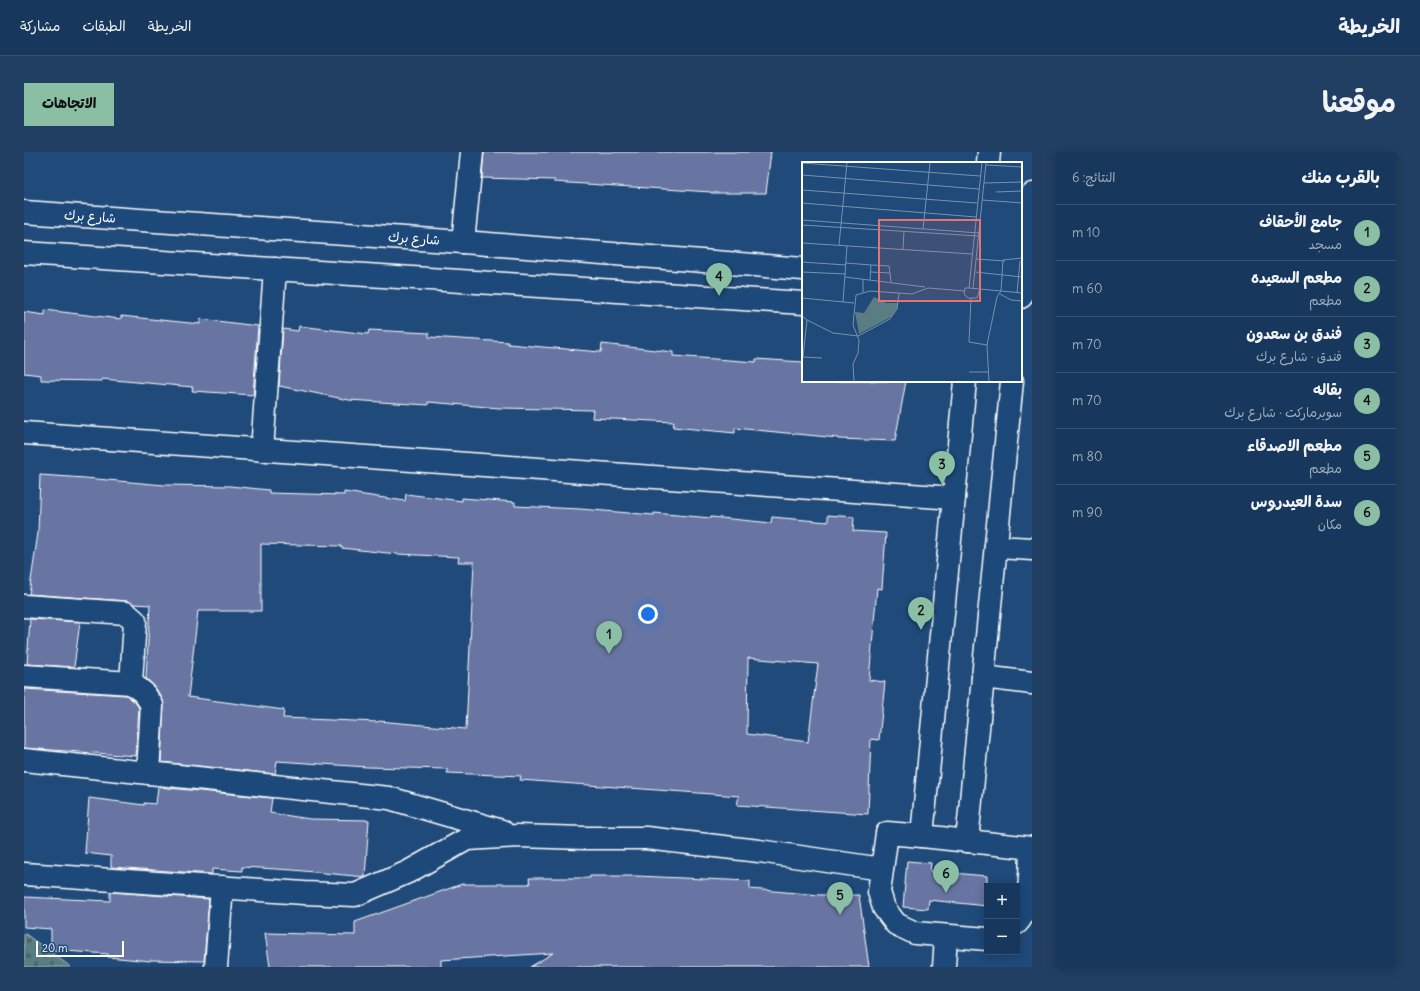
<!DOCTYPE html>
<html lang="ar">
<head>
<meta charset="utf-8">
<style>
  :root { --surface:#17385c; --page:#203f62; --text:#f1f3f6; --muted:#9eacbb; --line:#365272; --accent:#8abfa5 }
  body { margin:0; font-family:Delius,"Playpen Sans Arabic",sans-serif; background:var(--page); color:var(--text); direction:rtl }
  .controls { position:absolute; right:12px; bottom:12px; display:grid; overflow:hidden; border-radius:0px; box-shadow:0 2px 10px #0003 }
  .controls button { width:36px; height:36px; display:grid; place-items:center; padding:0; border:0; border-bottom:1px solid var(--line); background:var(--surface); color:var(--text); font:20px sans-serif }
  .scale { position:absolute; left:12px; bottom:10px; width:88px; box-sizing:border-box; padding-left:4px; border:2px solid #fff; border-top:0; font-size:11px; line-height:14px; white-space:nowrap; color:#fff; -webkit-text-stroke:3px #1f4a7a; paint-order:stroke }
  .you { position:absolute; left:624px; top:462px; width:14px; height:14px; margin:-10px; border:3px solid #fff; border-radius:50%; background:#1a73e8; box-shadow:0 0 0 6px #1a73e833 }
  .badge { display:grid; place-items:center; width:26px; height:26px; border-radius:50%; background:var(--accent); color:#111; font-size:13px; font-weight:700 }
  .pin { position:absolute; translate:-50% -33px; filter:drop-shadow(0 1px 2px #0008) }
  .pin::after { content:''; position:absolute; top:21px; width:14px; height:12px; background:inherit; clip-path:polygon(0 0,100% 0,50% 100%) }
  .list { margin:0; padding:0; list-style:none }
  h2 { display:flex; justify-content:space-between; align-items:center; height:52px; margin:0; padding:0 16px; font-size:17px }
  h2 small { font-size:13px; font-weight:400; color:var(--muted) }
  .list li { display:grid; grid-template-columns:26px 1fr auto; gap:12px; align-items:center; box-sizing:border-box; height:56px; padding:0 16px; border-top:1px solid var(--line) }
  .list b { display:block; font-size:15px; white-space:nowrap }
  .list p { margin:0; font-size:13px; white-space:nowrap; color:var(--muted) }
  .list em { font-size:13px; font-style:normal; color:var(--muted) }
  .map { position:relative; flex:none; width:1008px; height:815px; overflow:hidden; direction:ltr; border-radius:0px }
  header { display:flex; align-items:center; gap:24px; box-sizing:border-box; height:56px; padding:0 20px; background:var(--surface); border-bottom:1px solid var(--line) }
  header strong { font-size:19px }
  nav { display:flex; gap:22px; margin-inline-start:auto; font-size:14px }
  .intro { display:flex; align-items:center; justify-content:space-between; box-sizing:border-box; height:96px; padding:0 24px }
  h1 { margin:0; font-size:28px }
  .button { padding:10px 18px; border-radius:0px; background:var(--accent); color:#111; font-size:14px; font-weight:700 }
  main { display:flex; gap:24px; padding:0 24px }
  aside { flex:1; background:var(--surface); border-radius:0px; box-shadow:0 2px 10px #0003 }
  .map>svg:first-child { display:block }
</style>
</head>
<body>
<header>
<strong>الخريطة</strong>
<nav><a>الخريطة</a><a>الطبقات</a><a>مشاركة</a></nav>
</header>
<div class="intro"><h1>موقعنا</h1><a class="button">الاتجاهات</a></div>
<main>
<aside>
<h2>بالقرب منك<small>النتائج: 6</small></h2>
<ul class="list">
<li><span class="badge">1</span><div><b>جامع الأحقاف</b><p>مسجد</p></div><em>10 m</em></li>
<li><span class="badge">2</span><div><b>مطعم السعيده</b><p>مطعم</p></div><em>60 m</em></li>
<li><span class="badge">3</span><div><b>فندق بن سعدون</b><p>فندق · شارع برك</p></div><em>70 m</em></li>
<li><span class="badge">4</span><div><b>بقاله</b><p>سوبرماركت · شارع برك</p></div><em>70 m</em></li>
<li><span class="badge">5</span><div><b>مطعم الاصدقاء</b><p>مطعم</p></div><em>80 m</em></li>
<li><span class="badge">6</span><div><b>سدة العيدروس</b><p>مكان</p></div><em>90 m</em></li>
</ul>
</aside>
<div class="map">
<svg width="1008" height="815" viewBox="0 0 1008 815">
  <defs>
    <pattern id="cemetery-stones" width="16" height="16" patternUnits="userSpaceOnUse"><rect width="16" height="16" fill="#597d82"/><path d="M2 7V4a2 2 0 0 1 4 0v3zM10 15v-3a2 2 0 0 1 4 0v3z" fill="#526467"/></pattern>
  </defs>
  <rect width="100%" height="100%" fill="#1f4a7a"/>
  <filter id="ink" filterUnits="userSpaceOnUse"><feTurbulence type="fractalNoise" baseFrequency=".025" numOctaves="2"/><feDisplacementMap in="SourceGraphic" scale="8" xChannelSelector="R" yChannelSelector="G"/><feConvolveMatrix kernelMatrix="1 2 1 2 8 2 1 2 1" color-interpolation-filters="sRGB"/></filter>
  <g filter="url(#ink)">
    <path fill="url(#cemetery-stones)" stroke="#acbec0" d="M 0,781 L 47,815 L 0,815 Z"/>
    <g fill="#6875a2" stroke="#fff" fill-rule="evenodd">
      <path d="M 460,0 L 747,0 L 742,41 L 687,41 L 687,40 L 530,30 L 531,28 L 458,26 Z"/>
      <path d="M 21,158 L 97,167 L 97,164 L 176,172 L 176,167 L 234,174 L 229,243 L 168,239 L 169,235 L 78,227 L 78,229 L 17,228 L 17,223 L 0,221 L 0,160 L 21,163 Z"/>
      <path d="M 275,174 L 344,182 L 345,178 L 405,181 L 405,185 L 484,190 L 484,192 L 577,200 L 578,192 L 649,200 L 649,204 L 732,210 L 732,207 L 779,210 L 779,229 L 882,229 L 871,289 L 814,287 L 814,286 L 711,276 L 711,281 L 649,275 L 650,270 L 568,266 L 569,258 L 476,256 L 404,250 L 404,253 L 325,248 L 255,234 L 259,177 L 274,179 Z"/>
      <path d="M 16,323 L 61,326 L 140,333 L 206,334 L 245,338 L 245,341 L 320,343 L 320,340 L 381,349 L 382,342 L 438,349 L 438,346 L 491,350 L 491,354 L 556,357 L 630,363 L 630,361 L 687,366 L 687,365 L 747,371 L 748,365 L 804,370 L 804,363 L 830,365 L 829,379 L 862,381 L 858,437 L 853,436 L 845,528 L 861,530 L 855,588 L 847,587 L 844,662 L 713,653 L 715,644 L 496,628 L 497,624 L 423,621 L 423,617 L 343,615 L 253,609 L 251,622 L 137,610 L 140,553 L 138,546 L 130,534 L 122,526 L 126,453 L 110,452 L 103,449 L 5,442 L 14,381 ZM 237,392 L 317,394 L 317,396 L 373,402 L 435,405 L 434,410 L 450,410 L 442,577 L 355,569 L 354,570 L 259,566 L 260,558 L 164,545 L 174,459 L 237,459 ZM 724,506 L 794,512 L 784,590 L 723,582 Z"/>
      <path d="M 6,467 L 56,470 L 50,515 L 3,512 Z"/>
      <path d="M 0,537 L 102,543 L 111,550 L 115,556 L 112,604 L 0,596 Z"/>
      <path d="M 134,635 L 248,646 L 246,661 L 286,667 L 345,668 L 341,725 L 269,718 L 218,715 L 218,719 L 188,717 L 188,722 L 87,715 L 87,704 L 61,701 L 65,646 L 120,653 L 120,651 L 132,652 Z"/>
      <path d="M 883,709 L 907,711 L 906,719 L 963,724 L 963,754 L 905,748 L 904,757 L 879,755 Z"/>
      <path d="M 566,724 L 613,724 L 726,729 L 726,737 L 796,743 L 835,743 L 845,815 L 506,815 L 529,801 L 417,808 L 417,815 L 246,815 L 241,781 L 331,783 L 331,770 L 438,732 L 506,732 L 505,726 L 566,726 Z"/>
      <path d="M 86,740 L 185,747 L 180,809 L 126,808 L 126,809 L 84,805 L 84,802 L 27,798 L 27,777 L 0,775 L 0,745 L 86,749 Z"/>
    </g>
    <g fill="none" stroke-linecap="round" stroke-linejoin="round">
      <defs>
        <g id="minor">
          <path d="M 439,90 L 448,0"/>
          <path d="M 0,281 L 930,346"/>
          <path d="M 238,298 L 251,117"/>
          <path d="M 972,395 L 1008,397"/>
          <path d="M 0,454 L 102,461 L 111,469 L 107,531 L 120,541 L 128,553 L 124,621"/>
          <path d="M 0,524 L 107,531"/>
          <path d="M 0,608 L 365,646 L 478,679"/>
          <path d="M 898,684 L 863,681 L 855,740 L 860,756 L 872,772 L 891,781 L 963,787"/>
          <path d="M 0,722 L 280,741 L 331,743 L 384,720 L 443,687 L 494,684 L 560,686 L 622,686 L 735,699 L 858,717"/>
          <path d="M 993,771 C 1008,756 1006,717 1007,696"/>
          <path d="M 192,815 L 198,735"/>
          <path d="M 920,815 L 922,784"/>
        </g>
        <g id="secondary">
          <path d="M 964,11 L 965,0"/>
          <path d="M 0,60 L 439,90 L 779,117"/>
          <path d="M 0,101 L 779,151"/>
          <path d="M 997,145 L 1008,42"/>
          <path d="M 941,229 L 898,684 L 1008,696"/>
          <path d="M 959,525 L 1008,531"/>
          <path d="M 943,689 L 988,229"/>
        </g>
      </defs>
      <use href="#minor" stroke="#fff" stroke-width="25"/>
      <use href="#secondary" stroke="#fff" stroke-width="25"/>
      <use href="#minor" stroke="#1f4a7a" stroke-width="22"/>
      <use href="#secondary" stroke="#1f4a7a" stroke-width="22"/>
    </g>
  </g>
  <g text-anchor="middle" stroke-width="3" stroke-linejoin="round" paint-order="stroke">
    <g font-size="13" fill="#fff" stroke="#1f4a7a">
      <text transform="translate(66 64) rotate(4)" y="5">شارع برك</text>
      <text transform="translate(390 86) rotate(4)" y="5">شارع برك</text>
    </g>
  </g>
  <g transform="translate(778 10)">
    <rect width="220" height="220" fill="#1f4a7a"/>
    <path d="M 72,135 L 84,141 L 96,141 L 95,146 L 89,155 L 57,172 L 53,150 L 62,151 Z" fill="#597d82"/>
    <path fill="none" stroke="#7992af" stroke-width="1" d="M 0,1 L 178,14M 180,1 L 167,126 L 220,131M 184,3 L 220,5M 0,13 L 177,27M 182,21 L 220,20M 0,28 L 175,41M 194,30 L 220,29M 180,38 L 220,41M 0,41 L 174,55M 0,58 L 177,71M 0,63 L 176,74M 121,67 L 128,1M 0,81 L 170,92M 37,83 L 45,1M 101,87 L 102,69M 174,97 L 203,99M 0,100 L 44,103M 44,101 L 69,103 L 68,118M 69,103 L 87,104 L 89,120M 0,110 L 44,112M 69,110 L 88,111M 173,110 L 220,115M 43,115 L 123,125M 167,126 L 163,126 L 162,132 L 166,136 L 175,136 L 178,127M 171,127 L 184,1M 61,130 L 61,117M 215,131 L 218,99M 198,132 L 209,138 L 220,139M 0,136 L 52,141M 169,136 L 167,180 L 185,183 L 187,219M 41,140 L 45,84M 0,154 L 5,158 L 1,195M 5,158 L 31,171 L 56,174 L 88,157 L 95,147 L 97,131M 185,183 L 195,135 L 199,129 L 201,98 L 220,96M 0,195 L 20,196M 167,210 L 186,210M 52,219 L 51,202 L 56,191 L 57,178 L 51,163 L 54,133 L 68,129 L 110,132 L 126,126 L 163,129"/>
    <path fill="#e47373" fill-opacity="0.15" stroke="#e47373" stroke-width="2" d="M 77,58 L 178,58 L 178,139 L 77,139 Z"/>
    <rect width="220" height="220" fill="none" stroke="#fff" stroke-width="2"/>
  </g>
</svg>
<div class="controls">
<button>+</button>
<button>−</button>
</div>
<div class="scale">20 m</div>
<div class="you"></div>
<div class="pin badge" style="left:585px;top:502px">1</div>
<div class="pin badge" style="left:897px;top:478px">2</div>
<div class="pin badge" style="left:918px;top:332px">3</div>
<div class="pin badge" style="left:695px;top:144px">4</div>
<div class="pin badge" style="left:816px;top:763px">5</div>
<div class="pin badge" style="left:922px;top:741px">6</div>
</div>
</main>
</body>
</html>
